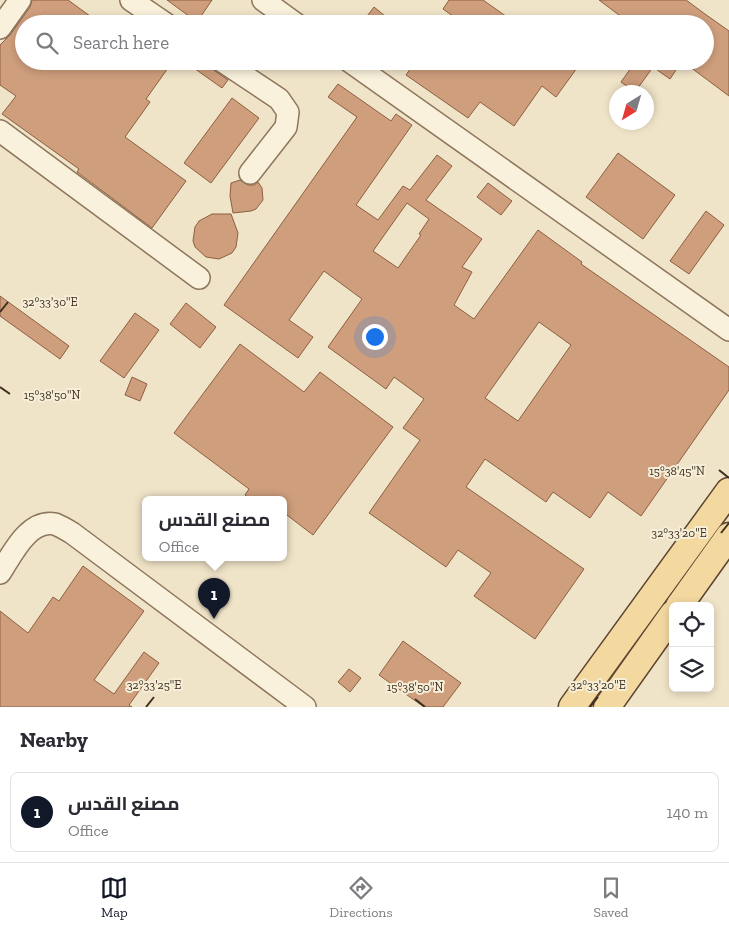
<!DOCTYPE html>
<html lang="en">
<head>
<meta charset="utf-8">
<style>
  :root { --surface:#fff; --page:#f7f7f7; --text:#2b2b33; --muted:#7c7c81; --line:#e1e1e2; --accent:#111827 }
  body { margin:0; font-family:"Zilla Slab",Cairo,serif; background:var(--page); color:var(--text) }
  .controls { position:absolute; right:15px; bottom:15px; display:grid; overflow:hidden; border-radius:8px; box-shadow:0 2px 8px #0003 }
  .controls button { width:45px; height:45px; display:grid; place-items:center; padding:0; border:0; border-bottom:1px solid var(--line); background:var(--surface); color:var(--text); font:25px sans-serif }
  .compass { position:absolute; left:609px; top:85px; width:45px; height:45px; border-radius:50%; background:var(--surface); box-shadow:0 2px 8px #0003; rotate:217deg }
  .you { position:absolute; left:374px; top:336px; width:18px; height:18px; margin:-12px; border:4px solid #fff; border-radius:50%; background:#1a73e8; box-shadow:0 0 0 8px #1a73e833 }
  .badge { display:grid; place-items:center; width:32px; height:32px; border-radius:50%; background:var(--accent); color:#fff; font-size:16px; font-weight:700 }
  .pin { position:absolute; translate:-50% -41px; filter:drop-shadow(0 1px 2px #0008) }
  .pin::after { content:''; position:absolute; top:26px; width:18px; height:15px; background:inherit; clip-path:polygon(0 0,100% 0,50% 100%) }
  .popup { position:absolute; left:142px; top:496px; width:145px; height:65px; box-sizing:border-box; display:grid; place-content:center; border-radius:8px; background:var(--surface); filter:drop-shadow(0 1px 4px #0005); font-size:16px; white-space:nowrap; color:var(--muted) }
  .popup b { font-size:19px; color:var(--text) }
  .popup::after { content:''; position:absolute; left:50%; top:100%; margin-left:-10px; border:10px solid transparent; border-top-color:var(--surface) }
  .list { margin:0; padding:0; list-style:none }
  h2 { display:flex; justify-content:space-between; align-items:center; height:65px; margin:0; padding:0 20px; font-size:21px }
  h2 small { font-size:16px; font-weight:400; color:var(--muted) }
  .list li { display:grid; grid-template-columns:32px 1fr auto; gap:15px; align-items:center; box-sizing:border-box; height:80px; margin:0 10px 10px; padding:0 10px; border:1px solid var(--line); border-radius:8px }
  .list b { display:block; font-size:19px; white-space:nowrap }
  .list p { margin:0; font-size:16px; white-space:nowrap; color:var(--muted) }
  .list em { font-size:16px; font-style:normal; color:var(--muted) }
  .icon { flex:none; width:28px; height:28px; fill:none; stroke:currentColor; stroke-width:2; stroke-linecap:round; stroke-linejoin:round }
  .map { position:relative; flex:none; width:729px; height:707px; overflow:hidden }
  .search { position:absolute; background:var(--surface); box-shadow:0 2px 8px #0003; left:15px; right:15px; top:15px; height:55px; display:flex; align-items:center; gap:12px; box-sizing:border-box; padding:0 18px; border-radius:28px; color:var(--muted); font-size:19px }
  .sheet { height:155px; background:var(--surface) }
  nav { display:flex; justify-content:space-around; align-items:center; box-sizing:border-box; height:70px; border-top:1px solid var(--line); background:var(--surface); font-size:14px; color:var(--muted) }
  nav a { display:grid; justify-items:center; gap:2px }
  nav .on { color:var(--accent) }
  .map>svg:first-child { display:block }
</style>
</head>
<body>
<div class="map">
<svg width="729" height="707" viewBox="0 0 729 707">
  <rect width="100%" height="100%" fill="#f0e4c8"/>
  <g fill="#cf9f7d" stroke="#8d5f41" fill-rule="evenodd">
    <path d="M 32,0 L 68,0 L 101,24 L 24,24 L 24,61 L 173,61 L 146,99 L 150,102 L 125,137 L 186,181 L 152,228 L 77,172 L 79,169 L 2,114 L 16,96 L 0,85 L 0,45 L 10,35 L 30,7 Z"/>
    <path d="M 167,0 L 212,0 L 197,22 Z"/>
    <path d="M 449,0 L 483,0 L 517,24 L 464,24 L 443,9 Z"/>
    <path d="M 599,0 L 686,0 L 705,14 L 729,31 L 729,96 L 682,61 L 705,61 L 705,24 L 631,24 Z"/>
    <path d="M 374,7 L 385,16 L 379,24 L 361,24 Z"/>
    <path d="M 184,61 L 206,61 L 215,71 L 228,80 L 222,88 Z"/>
    <path d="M 416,61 L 426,61 L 434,67 L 439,61 L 582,61 L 556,97 L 542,86 L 514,126 L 480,102 L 468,118 L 406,75 Z"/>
    <path d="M 636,61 L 682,61 L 670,79 L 653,67 L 635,92 L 621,82 Z"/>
    <path d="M 338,84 L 391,121 L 396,114 L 412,125 L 356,205 L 378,220 L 403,186 L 410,190 L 437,155 L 452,166 L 426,200 L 482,239 L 462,267 L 472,272 L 454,305 L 474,319 L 538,230 L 582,262 L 581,264 L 729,367 L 729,390 L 641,516 L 608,492 L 590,518 L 553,492 L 546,502 L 485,459 L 466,487 L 584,569 L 535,639 L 474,596 L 491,573 L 458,550 L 446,567 L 369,513 L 420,440 L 403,428 L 424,399 L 394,377 L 386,389 L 328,347 L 362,299 L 324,271 L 289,320 L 313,337 L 298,358 L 224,305 L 357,117 L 328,97 ZM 407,203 L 429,219 L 419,234 L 421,235 L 398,268 L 373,251 ZM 539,322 L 571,345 L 518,421 L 485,398 Z"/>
    <path d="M 232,98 L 259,118 L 211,183 L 184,163 Z"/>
    <path d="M 618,153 L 675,195 L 643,239 L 586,197 Z"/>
    <path d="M 240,180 L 248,185 L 254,185 L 258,182 L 262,188 L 263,200 L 256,209 L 251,211 L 233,213 L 230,196 L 231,183 Z"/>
    <path d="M 488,183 L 512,201 L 501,215 L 477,197 Z"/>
    <path d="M 706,211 L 724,225 L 689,274 L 670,261 Z"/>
    <path d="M 212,214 L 231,214 L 238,233 L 236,247 L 232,253 L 219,259 L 206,257 L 195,247 L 193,241 L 195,227 L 199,221 Z"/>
    <path d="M 0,296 L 69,346 L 60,359 L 0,316 Z"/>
    <path d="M 186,303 L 216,327 L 200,348 L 170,324 Z"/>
    <path d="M 135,313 L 159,330 L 124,378 L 100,361 Z"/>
    <path d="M 240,344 L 304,392 L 320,372 L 393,427 L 313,535 L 283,512 L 283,500 L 251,500 L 245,495 L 249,489 L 174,433 Z"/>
    <path d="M 132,377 L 147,384 L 140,401 L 125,395 Z"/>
    <path d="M 83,566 L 144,611 L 94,680 L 114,694 L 144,652 L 159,663 L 129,705 L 132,707 L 0,707 L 0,611 L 28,633 L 53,597 L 59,601 Z"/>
    <path d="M 403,641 L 461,683 L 443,707 L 424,707 L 379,675 Z"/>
    <path d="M 349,669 L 361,678 L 350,692 L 338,682 Z"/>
  </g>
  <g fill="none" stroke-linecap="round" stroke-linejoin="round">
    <defs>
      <g id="minor">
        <path d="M 131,0 L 166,24"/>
        <path d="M 263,0 L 296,24"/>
        <path d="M 0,28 L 20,0"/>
        <path d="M 222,61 L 279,99 L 288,112 L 286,127 L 250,173"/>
        <path d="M 349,61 L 729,330"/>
        <path d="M 0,131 L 199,278"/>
        <path d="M 0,573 C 12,555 28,519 55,524 C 60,526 67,530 72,533 L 305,707"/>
      </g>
      <g id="major">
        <path d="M 679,606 L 729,536"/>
        <path d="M 572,707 L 729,491"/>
        <path d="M 607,707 L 673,614"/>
      </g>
    </defs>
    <use href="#minor" stroke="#8d765c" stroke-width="24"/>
    <use href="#major" stroke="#5b4430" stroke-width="29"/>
    <use href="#minor" stroke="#faf1dc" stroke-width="21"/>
    <use href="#major" stroke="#f3d9a0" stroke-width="26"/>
  </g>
  <path fill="none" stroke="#3d2e20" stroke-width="2" d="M 0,312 L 8,302M 0,387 L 10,394M 719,470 L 729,478M 721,533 L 729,523M 415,699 L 425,707M 146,707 L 154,697M 590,707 L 598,697"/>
  <g font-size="12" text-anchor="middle" fill="#3d2e20" stroke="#f7eed8" stroke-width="4" stroke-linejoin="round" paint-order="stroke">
    <text x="50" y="306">32°33'30"E</text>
    <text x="52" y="399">15°38'50"N</text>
    <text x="677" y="475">15°38'45"N</text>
    <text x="679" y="537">32°33'20"E</text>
    <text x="154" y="689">32°33'25"E</text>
    <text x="598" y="689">32°33'20"E</text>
    <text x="415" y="691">15°38'50"N</text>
  </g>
</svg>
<div class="controls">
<button><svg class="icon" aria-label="locate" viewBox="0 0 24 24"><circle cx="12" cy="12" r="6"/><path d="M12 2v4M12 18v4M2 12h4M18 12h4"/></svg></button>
<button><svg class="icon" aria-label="layers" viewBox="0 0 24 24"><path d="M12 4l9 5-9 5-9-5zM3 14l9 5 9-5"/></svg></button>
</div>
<svg class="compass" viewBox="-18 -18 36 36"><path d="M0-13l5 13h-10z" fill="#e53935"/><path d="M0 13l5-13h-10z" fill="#7c7c81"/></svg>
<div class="you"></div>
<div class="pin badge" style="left:214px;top:619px">1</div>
<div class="popup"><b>مصنع القدس</b>Office</div>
<div class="search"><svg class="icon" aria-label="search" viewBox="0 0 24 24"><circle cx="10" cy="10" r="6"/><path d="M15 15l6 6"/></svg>Search here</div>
</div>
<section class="sheet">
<h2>Nearby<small></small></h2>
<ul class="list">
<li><span class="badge">1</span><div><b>مصنع القدس</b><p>Office</p></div><em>140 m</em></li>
</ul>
</section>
<nav>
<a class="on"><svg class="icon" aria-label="map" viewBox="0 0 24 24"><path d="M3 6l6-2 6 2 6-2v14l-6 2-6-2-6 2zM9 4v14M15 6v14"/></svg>Map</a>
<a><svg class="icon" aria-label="directions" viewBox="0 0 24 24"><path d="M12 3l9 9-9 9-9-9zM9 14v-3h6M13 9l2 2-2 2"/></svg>Directions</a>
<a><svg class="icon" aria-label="saved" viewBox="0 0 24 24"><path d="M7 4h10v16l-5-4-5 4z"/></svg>Saved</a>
</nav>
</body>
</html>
